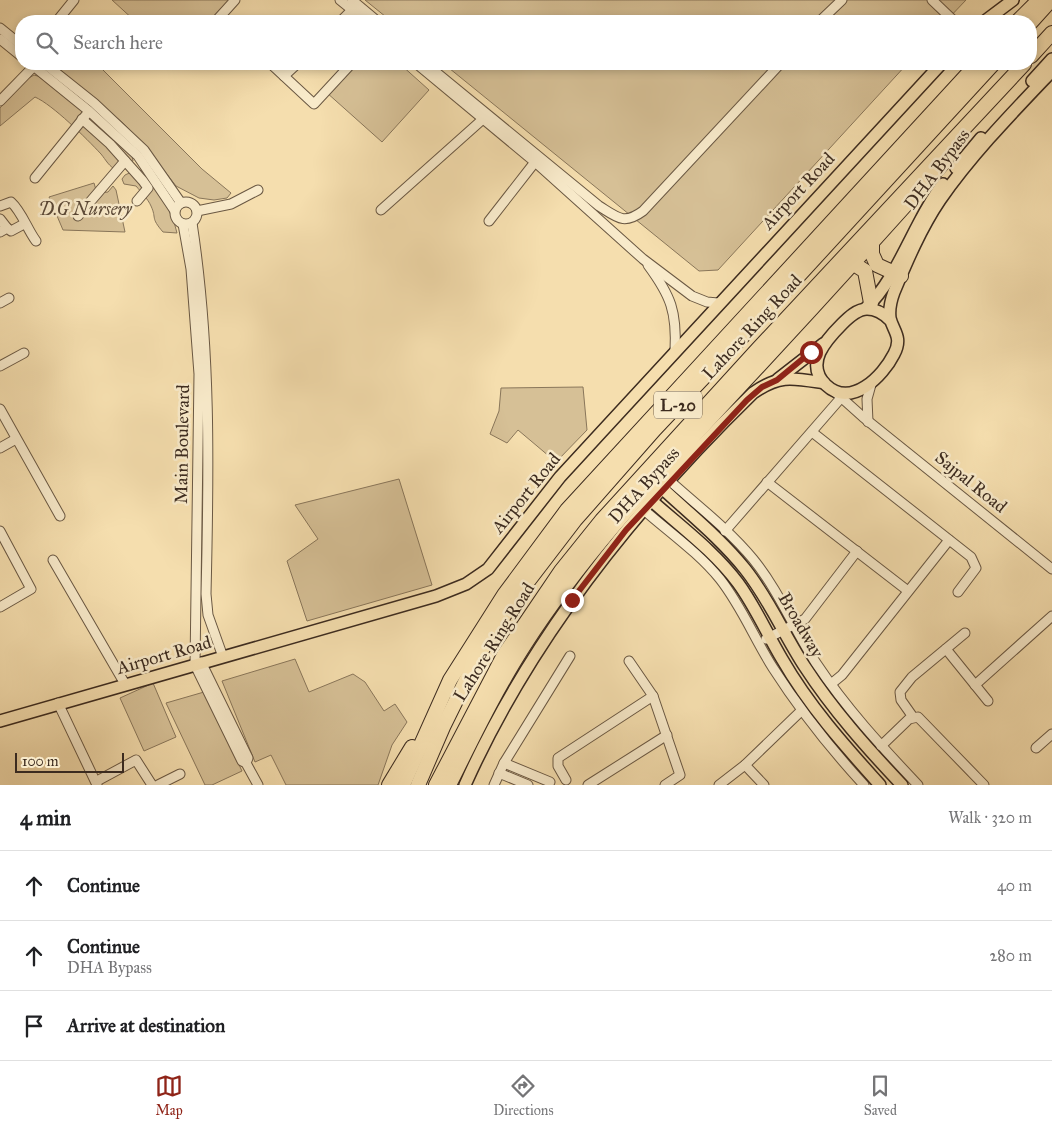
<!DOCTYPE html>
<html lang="en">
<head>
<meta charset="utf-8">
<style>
  :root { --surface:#fff; --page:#f2f2f2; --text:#202124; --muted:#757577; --line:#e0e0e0; --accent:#8f2418 }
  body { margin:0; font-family:"IM FELL Great Primer",serif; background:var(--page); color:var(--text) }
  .scale { position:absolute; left:15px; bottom:12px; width:109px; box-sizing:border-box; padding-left:5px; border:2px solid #3c2b1f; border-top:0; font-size:14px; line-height:18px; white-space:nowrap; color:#3c2b1f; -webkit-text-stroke:4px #f8eaca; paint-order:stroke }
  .stop { position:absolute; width:15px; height:15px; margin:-11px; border:4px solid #8f2418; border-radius:50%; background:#fff }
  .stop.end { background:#8f2418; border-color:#fff; box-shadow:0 1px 5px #0008 }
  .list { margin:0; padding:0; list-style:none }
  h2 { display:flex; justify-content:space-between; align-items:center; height:65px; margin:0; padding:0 20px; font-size:21px }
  h2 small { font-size:16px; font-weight:400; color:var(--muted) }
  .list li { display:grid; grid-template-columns:32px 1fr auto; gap:15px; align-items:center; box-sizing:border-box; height:70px; padding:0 20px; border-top:1px solid var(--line) }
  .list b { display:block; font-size:19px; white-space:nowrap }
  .list p { margin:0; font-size:16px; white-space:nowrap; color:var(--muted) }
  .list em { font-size:16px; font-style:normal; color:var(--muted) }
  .icon { flex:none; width:28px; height:28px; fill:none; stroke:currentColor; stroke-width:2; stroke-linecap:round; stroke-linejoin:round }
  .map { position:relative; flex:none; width:1052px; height:785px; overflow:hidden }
  .search { position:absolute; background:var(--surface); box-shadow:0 2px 8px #0003; left:15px; right:15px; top:15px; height:55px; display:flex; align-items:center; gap:12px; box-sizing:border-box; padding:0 18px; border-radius:20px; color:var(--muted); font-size:19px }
  .sheet { height:275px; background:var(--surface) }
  nav { display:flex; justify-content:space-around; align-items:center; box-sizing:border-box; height:70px; border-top:1px solid var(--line); background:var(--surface); font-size:14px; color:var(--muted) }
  nav a { display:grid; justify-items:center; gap:2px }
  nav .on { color:var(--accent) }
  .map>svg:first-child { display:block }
</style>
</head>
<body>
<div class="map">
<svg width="1052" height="785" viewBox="0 0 1052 785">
  <rect width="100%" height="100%" fill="#f5deae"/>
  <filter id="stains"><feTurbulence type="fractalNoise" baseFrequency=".004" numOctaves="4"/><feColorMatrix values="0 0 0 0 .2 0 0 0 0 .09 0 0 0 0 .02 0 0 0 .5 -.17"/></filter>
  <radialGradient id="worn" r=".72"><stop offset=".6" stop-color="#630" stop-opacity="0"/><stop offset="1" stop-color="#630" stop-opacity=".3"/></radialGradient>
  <g fill="#d6c096" stroke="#89765a">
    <path d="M 112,0 L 234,0 L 214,21 L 135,21 Z"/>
    <path d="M 365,0 L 966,0 L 946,21 L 391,21 Z"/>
    <path d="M 52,64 L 97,64 L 202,169 L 231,193 L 227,198 L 214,200 L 199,198 L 176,186 L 146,147 L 123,123 Z"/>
    <path d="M 351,64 L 400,64 L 429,90 L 382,142 L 326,92 Z"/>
    <path d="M 444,64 L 907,64 L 718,270 L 699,271 Z"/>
    <path d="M 34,75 C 51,77 116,141 132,156 L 133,161 L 117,170 C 109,167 106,160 101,154 C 86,138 53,105 35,97 L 0,126 L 0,108 L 27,79 Z"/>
    <path d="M 138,169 L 145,172 C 158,192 172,210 177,233 L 163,232 C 150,217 157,219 151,206 C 148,199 141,192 136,186 L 124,184 L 122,179 L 125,175 Z"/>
    <path d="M 94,183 L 96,190 L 100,193 L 108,192 L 113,186 L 116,190 L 125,232 L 63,230 L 49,197 Z"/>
    <path d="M 583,387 L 587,430 L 556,462 L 518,430 L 507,443 L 490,434 L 499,411 L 501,388 Z"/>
    <path d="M 399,479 L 432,585 L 307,621 L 287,561 L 318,539 L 295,505 Z"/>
    <path d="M 295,659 L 309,692 L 353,674 L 365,682 L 384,711 L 395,704 L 407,722 L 392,745 L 378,785 L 286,785 L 271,755 L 255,762 L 222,681 Z"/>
    <path d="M 153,683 L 176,737 L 144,751 L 120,698 Z"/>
    <path d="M 204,692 L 242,771 L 212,785 L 205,785 L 166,703 Z"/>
  </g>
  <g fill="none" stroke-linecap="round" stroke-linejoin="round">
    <defs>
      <g id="minor">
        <path d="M 340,0 L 366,21"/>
        <path d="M 352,0 L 377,21"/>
        <path d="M 932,0 L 954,21"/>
        <path d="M 57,21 L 74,0"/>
        <path d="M 216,21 L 235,0"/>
        <path d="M 341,21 L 352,10"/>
        <path d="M 820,21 L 842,0"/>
        <path d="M 0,28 L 21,45"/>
        <path d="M 0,39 L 21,56"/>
        <path d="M 31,64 L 89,111 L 138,156 L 175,211"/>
        <path d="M 45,64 L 94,103 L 144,150 L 181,203"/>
        <path d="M 271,64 L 314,104 L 351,64"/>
        <path d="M 417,64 L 535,162 L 643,259 L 692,296 L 707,302 L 718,303"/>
        <path d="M 426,64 L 599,206 C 618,218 624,225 643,211 L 780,64"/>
        <path d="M 284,76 L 297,64"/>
        <path d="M 0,101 L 36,64"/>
        <path d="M 82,119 L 110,144 L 143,181 L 148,188 L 137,201"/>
        <path d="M 35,178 L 86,115"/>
        <circle cx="186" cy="213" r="11"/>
        <path d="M 0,206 L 11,202 C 22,212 27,229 36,241"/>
        <path d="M 381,210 L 483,119"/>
        <path d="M 197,211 L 231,204 L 258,190"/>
        <path d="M 78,216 L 125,161"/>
        <path d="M 0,219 L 7,228"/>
        <path d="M 489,221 L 535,162"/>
        <path d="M 192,223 C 211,346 209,470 206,594 L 208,615 L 223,657"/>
        <path d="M 183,224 L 191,269 L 199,374 L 195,665 L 242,761 L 246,763 L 258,785"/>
        <path d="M 0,232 L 7,228 L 11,231 L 24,224"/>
        <path d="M 648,265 C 671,296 677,312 675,351"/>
        <path d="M 0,303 L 9,298"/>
        <path d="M 0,366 L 24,353"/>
        <path d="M 834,391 L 863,417 L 1052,569"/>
        <path d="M 0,409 L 60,516"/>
        <path d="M 868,422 L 867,399 L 872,381"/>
        <path d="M 812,432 L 971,557 L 976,568 L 958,592"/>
        <path d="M 0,448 L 16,439"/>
        <path d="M 670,481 C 698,506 729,530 753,559 C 779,591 794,629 816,663 C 846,708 881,746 918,785"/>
        <path d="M 767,482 L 908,591"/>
        <path d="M 644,510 C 669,532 699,553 720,579 C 742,607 754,638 773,668 C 800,710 830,748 864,785"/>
        <path d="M 0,531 L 31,589 L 0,607"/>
        <path d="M 725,531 L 840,399"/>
        <path d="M 53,560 L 125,684"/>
        <path d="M 766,639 L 805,619 L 857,551"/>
        <path d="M 946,649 L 988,701"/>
        <path d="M 629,661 L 653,696 L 680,775 L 665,785"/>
        <path d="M 201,662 L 248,758 L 246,763"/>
        <path d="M 831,684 L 842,675 L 949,540"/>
        <path d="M 975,685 L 1052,616"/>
        <path d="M 58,703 L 97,785"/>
        <path d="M 913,717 L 901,700 L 900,692 L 912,677 L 965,633"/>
        <path d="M 881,746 L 909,719 L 918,717 L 984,785"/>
        <path d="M 1036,748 L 1052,734"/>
        <path d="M 504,763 L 550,782"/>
        <path d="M 745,765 L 764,785"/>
        <path d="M 499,773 L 528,785"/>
        <path d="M 566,780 L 558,766 L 558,758 L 653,696"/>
        <path d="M 97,781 L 136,760 L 152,785"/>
        <path d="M 158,785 L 180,774"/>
        <path d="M 494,785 L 504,763 L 570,656"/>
        <path d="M 588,785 L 667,735"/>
        <path d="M 719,785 L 745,765 L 801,711"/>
      </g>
      <g id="major">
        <path d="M 985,21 L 1013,0"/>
        <path d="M 1032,81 L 1052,59"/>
        <path d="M 956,168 L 981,138"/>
        <path d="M 866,308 C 899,277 914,221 943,184"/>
        <path d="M 890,320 C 884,314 876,309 867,309 C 857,309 848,318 842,324 C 826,340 804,364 826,385 C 851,409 883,376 894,354 C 903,337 893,331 890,318 C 889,310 891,300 894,292 C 907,261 921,228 940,200 C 972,154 1013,112 1052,71"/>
        <path d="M 778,379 L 823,344"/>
        <path d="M 663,489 C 691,515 721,539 745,569 C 769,599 784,635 805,667 C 833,710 867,748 902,785"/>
        <path d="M 652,501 C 681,527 714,551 738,583 C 755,606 767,634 782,659 C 809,706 844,745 880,785"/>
        <path d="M 0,721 L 436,596 L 466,584 L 488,569 L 560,477 L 595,439 L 941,64"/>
        <path d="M 465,785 C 531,637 637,506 753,393 C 780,374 793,378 824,383"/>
      </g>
      <g id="highway">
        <path d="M 1018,21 L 1037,2"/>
        <path d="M 1031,22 L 1051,0"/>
        <path d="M 1031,56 L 1052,33"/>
        <path d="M 872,244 L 872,254 L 877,265 L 901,276"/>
        <path d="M 854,264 L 865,271 L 871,303"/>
        <path d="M 389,785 L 412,747"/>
        <path d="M 403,785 L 450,680 L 504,595 L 567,510 L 977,64"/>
        <path d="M 418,785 L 443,727 L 478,656 L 516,597 L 575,520 L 655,429 L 757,321 L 993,64"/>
        <path d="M 436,785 L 504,655 L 561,571 L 602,520 L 758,349 L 1024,64"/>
        <path d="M 449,785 C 473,737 496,689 525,644 C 582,555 656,477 727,400 C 800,322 872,243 943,163"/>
      </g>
    </defs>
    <use href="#minor" stroke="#6a5843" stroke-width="11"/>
    <use href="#major" stroke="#3c2b1f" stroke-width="14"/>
    <use href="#highway" stroke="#3c2b1f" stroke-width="16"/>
    <use href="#minor" stroke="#f8eaca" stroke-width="9"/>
    <use href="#major" stroke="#f5deae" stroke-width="11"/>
    <use href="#highway" stroke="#f5deae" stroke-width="14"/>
  </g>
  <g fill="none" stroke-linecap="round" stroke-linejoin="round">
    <path stroke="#8f2418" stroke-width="6" d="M 572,600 L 626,530 L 747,400 L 762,387 L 777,380 L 811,352"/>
  </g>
  <g text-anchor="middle" stroke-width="5" stroke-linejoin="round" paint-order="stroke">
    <rect fill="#f8eaca" stroke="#746452" stroke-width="1" x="654" y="391.5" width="48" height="27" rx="4"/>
    <g font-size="16" font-weight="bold" fill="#3c2b1f">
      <text x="678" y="411">L-20</text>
    </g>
    <g font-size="18" fill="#3c2b1f" stroke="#f8eaca">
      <text transform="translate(937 169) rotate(-53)" y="6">DHA Bypass</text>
      <text transform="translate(798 191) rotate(-47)" y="6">Airport Road</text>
      <text transform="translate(752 327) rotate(-47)" y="6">Lahore Ring Road</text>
      <text transform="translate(182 444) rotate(-89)" y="6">Main Boulevard</text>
      <text transform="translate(971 482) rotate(39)" y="6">Sajpal Road</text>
      <text transform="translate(644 485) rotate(-48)" y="6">DHA Bypass</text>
      <text transform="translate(526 493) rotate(-51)" y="6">Airport Road</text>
      <text transform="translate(801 625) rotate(60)" y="6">Broadway</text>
      <text transform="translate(494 642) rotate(-58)" y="6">Lahore Ring Road</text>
      <text transform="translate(164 655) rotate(-16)" y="6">Airport Road</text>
    </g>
    <g font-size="18" font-style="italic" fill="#5b4937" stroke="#f8eaca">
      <text x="85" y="215">D.G Nursery</text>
    </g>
  </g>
  <rect width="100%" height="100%" filter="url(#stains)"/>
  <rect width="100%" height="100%" fill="url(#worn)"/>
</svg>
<div class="scale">100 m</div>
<div class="stop" style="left:811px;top:352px"></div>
<div class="stop end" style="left:572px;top:600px"></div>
<div class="search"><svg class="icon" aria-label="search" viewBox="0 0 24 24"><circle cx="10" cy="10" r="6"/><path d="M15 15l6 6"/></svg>Search here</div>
</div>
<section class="sheet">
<h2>4 min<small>Walk · 320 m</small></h2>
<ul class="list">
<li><svg class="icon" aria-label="ahead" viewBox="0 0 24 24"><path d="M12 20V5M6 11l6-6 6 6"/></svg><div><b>Continue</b></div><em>40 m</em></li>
<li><svg class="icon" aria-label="ahead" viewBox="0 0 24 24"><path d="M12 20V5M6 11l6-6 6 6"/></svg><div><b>Continue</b><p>DHA Bypass</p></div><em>280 m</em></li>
<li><svg class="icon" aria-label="arrive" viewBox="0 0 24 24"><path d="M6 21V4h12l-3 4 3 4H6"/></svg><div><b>Arrive at destination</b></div></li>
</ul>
</section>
<nav>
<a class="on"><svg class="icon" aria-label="map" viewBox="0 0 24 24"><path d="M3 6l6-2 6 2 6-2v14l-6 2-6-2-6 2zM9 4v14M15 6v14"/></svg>Map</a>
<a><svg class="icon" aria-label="directions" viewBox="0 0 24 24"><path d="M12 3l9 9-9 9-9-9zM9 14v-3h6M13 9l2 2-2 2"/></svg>Directions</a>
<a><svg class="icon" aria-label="saved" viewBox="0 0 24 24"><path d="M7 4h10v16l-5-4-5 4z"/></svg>Saved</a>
</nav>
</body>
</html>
